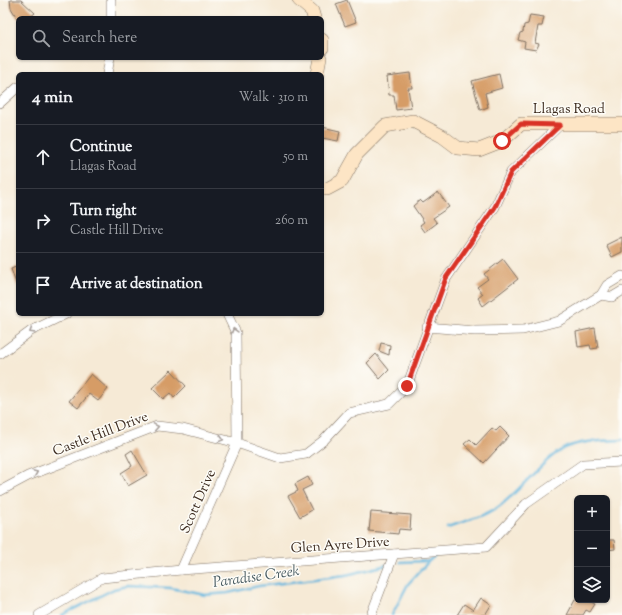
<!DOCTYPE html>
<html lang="en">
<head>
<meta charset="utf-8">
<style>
  :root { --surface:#171b24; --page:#242831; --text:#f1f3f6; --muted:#9ea1a6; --line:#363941 }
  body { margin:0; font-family:"Sorts Mill Goudy",serif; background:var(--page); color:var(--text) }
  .controls { position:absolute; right:12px; bottom:12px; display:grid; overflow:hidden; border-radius:6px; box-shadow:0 1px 3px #0004 }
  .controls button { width:36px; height:36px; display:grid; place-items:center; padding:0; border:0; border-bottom:1px solid var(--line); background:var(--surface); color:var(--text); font:20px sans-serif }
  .stop { position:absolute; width:12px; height:12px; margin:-9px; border:3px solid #d93025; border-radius:50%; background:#fff }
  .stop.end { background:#d93025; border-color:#fff; box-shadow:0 1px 4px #0008 }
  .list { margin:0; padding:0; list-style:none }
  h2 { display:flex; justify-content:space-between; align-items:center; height:52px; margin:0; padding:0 16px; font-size:17px }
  h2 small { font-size:13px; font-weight:400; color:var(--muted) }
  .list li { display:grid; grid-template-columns:26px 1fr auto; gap:12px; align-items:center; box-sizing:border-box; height:64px; padding:0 16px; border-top:1px solid var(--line) }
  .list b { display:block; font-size:15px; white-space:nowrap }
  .list p { margin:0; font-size:13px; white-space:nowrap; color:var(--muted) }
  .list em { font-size:13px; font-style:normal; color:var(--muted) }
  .icon { flex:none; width:22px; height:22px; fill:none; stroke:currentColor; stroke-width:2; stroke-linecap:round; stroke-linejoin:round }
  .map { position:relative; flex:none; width:622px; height:615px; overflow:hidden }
  .search { position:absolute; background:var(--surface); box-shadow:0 1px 3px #0004; left:16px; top:16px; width:308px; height:44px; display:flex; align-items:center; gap:10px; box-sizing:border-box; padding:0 14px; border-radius:6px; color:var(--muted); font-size:15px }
  .panel { position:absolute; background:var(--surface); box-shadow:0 1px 3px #0004; left:16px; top:72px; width:308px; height:244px; border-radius:6px }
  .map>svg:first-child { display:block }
</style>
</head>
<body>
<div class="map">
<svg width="622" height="615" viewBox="0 0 622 615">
  <rect width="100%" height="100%" fill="#fdfcf7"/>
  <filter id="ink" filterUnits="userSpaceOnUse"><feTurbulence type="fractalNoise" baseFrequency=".025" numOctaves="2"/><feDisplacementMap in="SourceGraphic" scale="8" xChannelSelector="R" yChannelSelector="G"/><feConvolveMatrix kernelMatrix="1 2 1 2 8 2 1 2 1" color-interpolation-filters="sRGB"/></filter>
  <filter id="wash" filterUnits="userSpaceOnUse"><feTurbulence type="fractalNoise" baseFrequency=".012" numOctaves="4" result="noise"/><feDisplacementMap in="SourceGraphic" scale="16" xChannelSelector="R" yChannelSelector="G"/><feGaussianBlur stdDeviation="0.9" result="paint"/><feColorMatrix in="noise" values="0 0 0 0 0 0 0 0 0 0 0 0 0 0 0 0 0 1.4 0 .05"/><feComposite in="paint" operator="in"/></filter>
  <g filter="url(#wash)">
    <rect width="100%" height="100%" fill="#f6ead6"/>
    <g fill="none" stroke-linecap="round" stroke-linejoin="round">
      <g stroke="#60b5dd" stroke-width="2.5">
        <path d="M 448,528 C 466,521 486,517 501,505 C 522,489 543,459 565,448 C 582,440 603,441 622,440"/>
        <path d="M 400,562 L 429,561 L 437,554"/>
        <path d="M 62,615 L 114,589 L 128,586 L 171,588 L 205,595 L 228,593 L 259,586 L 346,575 L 387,565"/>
        <path d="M 392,615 L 408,584 L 429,561"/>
      </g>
    </g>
    <g id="blocks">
      <g fill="#d69c66">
        <path d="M 10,0 L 21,0 L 35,13 L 29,18 L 17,18 L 11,8 Z"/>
        <path d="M 347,0 L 356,22 L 345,26 L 336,4 Z"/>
        <path d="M 530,15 L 544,17 L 542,26 L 538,26 L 535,43 L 539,44 L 536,50 L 524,48 L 525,42 L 518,40 L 520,33 L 523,32 L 524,25 L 528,24 Z"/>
        <path d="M 410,73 L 412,88 L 408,88 L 411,108 L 396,110 L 394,95 L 389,95 L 387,76 Z"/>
        <path d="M 499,74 L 502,88 L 485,93 L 488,107 L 480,110 L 472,81 Z"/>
        <path d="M 322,127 L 340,131 L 338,141 L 322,138 Z"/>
        <path d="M 438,192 L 449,207 L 433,218 L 437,223 L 425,232 L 420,225 L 424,222 L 413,206 L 420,200 L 423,203 Z"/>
        <path d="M 622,237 L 622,252 L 612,257 L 606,245 Z"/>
        <path d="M 503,259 L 518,279 L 483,306 L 478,298 L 483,294 L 477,287 L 488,279 L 484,274 Z"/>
        <path d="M 18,266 L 18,286 L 17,286 L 11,269 Z"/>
        <path d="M 595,328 L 598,348 L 591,349 L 590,345 L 578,347 L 576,332 Z"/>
        <path d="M 381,343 L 390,345 L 389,355 L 379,351 Z"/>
        <path d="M 376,354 L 389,370 L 380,379 L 367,363 Z"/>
        <path d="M 171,370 L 186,386 L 174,398 L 170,393 L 163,399 L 152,388 Z"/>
        <path d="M 91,374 L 108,389 L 98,401 L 89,394 L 78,408 L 69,401 Z"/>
        <path d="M 500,427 L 509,436 L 484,463 L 464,444 L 470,439 L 476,445 L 492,428 L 496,431 Z"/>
        <path d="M 132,450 L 147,475 L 128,486 L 121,473 L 132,466 L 126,454 Z"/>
        <path d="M 308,477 L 312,485 L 302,490 L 312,510 L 300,517 L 288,496 L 298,491 L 295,484 Z"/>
        <path d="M 371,512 L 411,515 L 410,530 L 399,529 L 398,534 L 369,531 Z"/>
        <path d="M 607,540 L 614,540 L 615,549 L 607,550 Z"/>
        <path d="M 481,598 L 491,605 L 485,615 L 457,615 L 464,604 L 473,610 Z"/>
        <path d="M 575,600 L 586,600 L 595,604 L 590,612 L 586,610 L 583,615 L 567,615 Z"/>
      </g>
    </g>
  </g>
  <g filter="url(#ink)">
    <use href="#blocks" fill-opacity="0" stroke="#7c6d5e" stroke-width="1"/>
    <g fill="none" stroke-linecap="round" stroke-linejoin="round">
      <defs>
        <g id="street">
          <path d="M 111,18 L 111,0"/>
          <path d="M 107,74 L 110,58"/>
          <path d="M 0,103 L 18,87"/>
          <path d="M 601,295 L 612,297 L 622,291"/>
          <path d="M 427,327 L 475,331 L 523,330 L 559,321 L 601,295 L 607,285 L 622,276"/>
          <path d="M 0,354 L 31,331 L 66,314"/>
          <path d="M 0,491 L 28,476 L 157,426 L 183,429 L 237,443 L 236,333 L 227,314"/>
          <path d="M 181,570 L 237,443 L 280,458 L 306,454 L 324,440 L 349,413 L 389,404 L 407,386 L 446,279 L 495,207 L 511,172 L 560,125"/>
          <path d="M 39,615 L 102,578 L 181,570 L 486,547 L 526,504 L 583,464 L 622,462"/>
          <path d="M 371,615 L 394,554"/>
        </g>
        <g id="secondary">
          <path d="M 299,0 L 312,11 L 314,18"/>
          <path d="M 322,40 L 322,48"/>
          <path d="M 317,74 L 320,58"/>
          <path d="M 322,189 L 327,189 L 342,181 L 357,154 L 385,126 L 413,121 L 442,136 L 458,148 L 479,150 L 502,141 L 521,124 L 622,124"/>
        </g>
      </defs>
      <use href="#street" stroke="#7c6d5e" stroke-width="10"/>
      <use href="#secondary" stroke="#7c6d5e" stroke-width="14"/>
      <use href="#street" stroke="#fff" stroke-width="9"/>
      <use href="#secondary" stroke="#fde5c5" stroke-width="13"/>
    </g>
    <defs><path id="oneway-chevron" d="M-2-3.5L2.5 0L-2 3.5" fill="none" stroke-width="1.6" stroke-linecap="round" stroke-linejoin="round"/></defs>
    <g stroke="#a79f9a">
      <use href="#oneway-chevron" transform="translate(32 331) rotate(148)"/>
      <use href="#oneway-chevron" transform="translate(234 331) rotate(-106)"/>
      <use href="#oneway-chevron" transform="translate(156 427) rotate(-10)"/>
      <use href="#oneway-chevron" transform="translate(221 439) rotate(15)"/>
      <use href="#oneway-chevron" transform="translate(35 473) rotate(-21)"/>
    </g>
  </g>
  <g fill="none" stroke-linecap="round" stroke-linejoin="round" filter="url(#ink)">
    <path stroke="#d93025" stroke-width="5" d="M 407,386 L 446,278 L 495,207 L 511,172 L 560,125 L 521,124 L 502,141"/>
  </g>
  <g text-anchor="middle" stroke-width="3" stroke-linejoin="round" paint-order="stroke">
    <g font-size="14" fill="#3b2a1e" stroke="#fdfcf7">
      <text x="569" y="113">Llagas Road</text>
      <text transform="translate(100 433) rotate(-21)" y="5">Castle Hill Drive</text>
      <text transform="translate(197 501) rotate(-66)" y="5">Scott Drive</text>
      <text transform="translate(340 544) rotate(-4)" y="5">Glen Ayre Drive</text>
    </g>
    <g font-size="15" font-style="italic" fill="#485b61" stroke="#fdfcf7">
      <text transform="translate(256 576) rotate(-8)" y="5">Paradise Creek</text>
    </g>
  </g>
</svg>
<div class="controls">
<button>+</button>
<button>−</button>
<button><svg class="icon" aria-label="layers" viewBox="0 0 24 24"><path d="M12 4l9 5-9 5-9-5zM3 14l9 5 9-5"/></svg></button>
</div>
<div class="stop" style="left:502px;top:141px"></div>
<div class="stop end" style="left:407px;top:386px"></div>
<div class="search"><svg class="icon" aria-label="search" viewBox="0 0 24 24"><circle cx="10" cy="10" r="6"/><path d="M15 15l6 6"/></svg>Search here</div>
<section class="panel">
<h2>4 min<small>Walk · 310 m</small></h2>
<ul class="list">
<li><svg class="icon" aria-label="ahead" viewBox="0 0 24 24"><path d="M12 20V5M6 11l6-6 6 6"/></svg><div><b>Continue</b><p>Llagas Road</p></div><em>50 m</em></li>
<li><svg class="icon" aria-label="right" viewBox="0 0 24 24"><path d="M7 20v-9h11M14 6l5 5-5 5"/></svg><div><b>Turn right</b><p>Castle Hill Drive</p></div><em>260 m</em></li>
<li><svg class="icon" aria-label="arrive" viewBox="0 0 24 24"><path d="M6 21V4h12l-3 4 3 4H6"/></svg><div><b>Arrive at destination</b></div></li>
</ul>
</section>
</div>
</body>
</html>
